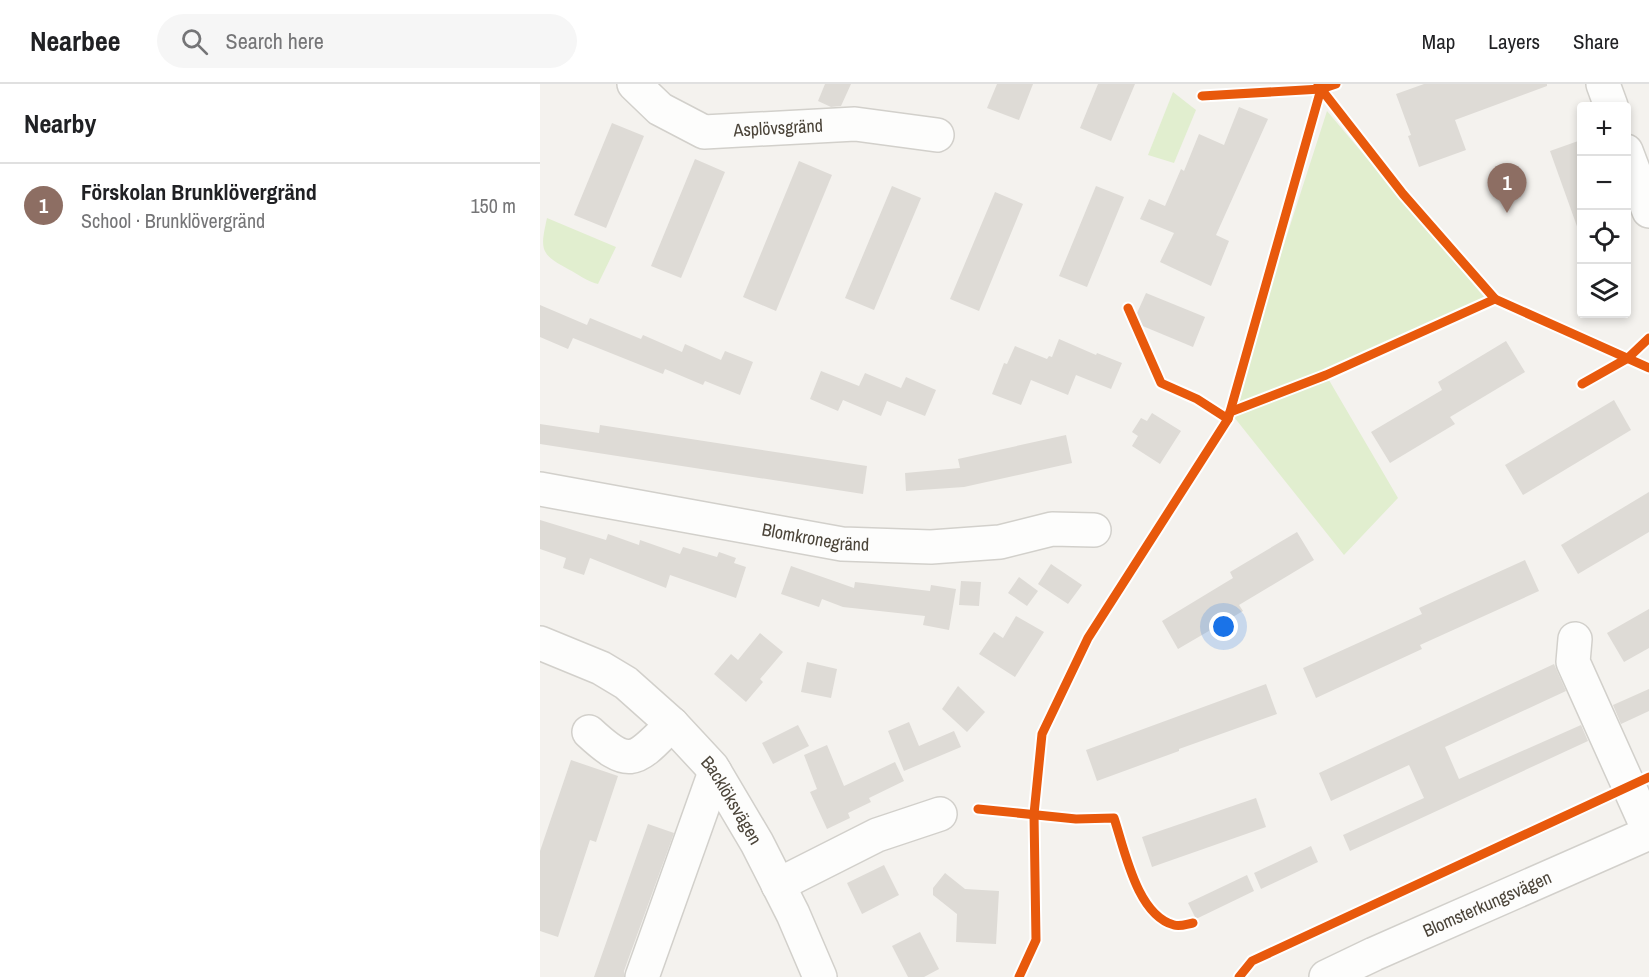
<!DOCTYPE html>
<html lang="en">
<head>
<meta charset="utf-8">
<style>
  :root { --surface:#fff; --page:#f6f6f6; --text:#202124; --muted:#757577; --line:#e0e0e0; --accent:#7c3aed }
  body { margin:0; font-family:"Archivo Narrow",sans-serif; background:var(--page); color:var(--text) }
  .controls { position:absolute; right:18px; top:18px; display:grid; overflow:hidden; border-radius:6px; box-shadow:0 3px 9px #0003 }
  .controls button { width:54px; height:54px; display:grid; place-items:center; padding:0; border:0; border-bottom:2px solid var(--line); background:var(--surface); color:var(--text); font:30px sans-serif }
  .you { position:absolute; left:684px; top:543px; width:21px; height:21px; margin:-15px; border:4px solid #fff; border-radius:50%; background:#1a73e8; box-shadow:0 0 0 9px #1a73e833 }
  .badge { display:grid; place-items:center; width:39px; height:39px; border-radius:50%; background:var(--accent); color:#fff; font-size:20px; font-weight:700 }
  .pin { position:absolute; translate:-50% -50px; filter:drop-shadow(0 2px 3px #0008) }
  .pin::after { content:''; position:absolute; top:32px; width:21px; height:18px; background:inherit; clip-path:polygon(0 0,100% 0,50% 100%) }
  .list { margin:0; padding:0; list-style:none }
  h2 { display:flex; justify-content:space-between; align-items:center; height:78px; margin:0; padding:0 24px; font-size:26px }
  h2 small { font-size:20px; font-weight:400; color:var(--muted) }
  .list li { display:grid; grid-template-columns:39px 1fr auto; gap:18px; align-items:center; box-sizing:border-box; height:84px; padding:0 24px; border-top:2px solid var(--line) }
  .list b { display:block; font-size:22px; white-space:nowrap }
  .list p { margin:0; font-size:20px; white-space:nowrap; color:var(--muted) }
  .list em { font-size:20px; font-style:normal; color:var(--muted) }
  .icon { flex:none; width:33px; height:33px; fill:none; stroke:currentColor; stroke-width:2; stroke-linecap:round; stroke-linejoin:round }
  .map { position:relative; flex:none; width:1109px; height:893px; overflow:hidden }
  header { display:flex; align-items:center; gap:36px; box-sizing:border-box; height:84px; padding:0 30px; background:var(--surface); border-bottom:2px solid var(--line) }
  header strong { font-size:28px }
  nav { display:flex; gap:33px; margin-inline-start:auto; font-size:21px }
  .search { width:420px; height:54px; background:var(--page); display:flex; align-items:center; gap:15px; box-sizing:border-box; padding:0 21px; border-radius:33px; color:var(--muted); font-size:22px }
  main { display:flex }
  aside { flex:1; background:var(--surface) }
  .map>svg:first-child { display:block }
</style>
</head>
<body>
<header>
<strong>Nearbee</strong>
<div class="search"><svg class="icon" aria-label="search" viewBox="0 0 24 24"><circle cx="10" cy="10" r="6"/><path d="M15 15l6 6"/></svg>Search here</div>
<nav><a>Map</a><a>Layers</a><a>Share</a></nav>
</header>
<main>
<aside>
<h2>Nearby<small></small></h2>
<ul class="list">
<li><span class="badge" style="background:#8d6e63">1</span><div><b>Förskolan Brunklövergränd</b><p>School · Brunklövergränd</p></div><em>150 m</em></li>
</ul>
</aside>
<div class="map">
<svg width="1109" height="893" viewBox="0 0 1109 893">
  <rect width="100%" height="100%" fill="#f4f2ee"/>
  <g fill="#e1eecf">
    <path d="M 633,8 L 656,26 L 634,79 L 608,71 Z"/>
    <path d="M 787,27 L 944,213 L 786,291 L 858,414 L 804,471 L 690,328 Z"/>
    <path d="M 7,134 L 76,163 L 58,200 C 48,198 38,190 28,185 C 0,170 0,166 7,134 Z"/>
  </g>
  <g fill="#dedbd6">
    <path d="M 285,0 L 311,0 L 301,22 L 291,23 L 278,17 Z"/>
    <path d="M 457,0 L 493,0 L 479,36 L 447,24 Z"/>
    <path d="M 558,0 L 595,0 L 571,57 L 540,44 Z"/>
    <path d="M 884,0 L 1007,0 L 1007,2 L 915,36 L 926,66 L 879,83 L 868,52 L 871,51 L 856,10 Z"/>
    <path d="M 699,23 L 728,35 L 676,151 L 689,157 L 671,202 L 620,178 L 634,149 L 600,135 L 609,115 L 625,122 L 641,85 L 644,87 L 659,50 L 684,61 Z"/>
    <path d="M 72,39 L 104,52 L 66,144 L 34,131 Z"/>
    <path d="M 1041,56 L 1041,148 L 1039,148 L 1010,67 Z"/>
    <path d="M 155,75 L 185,88 L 141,194 L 111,182 Z"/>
    <path d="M 259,77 L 292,91 L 236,227 L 203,213 Z"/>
    <path d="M 352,102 L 381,114 L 334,226 L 305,214 Z"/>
    <path d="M 556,102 L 584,113 L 547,203 L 519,192 Z"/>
    <path d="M 455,108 L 483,120 L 439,227 L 410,215 Z"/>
    <path d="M 606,209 L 665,233 L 653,263 L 593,238 Z"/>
    <path d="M 0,221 L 47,241 L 50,234 L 101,255 L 103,251 L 142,268 L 145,260 L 181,276 L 185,267 L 213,278 L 200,311 L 165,297 L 163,301 L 125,285 L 123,290 L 33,254 L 28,265 L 0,253 Z"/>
    <path d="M 519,255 L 556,271 L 557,269 L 582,279 L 571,305 L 536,291 L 528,311 L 491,296 L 481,321 L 452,310 L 464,279 L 467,280 L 475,262 L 507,275 L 509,272 L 512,273 Z"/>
    <path d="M 966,257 L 985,288 L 910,333 L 915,340 L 850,379 L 831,348 L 902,306 L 898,298 Z"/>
    <path d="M 281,287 L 319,302 L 325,289 L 361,304 L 366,293 L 396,306 L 385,332 L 347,317 L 341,332 L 303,316 L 298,327 L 270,315 Z"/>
    <path d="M 1074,316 L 1091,346 L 983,411 L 965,381 Z"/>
    <path d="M 612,329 L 641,347 L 620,380 L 592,362 L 598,352 L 592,348 L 601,334 L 607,337 Z"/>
    <path d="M 0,340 L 59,349 L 60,341 L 327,382 L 323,410 L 0,360 Z"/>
    <path d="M 526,351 L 532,379 L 424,403 L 366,407 L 365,389 L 420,384 L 418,375 Z"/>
    <path d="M 1109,408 L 1109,448 L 1038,490 L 1021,461 Z"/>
    <path d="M 0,436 L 66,456 L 68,450 L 99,461 L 100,456 L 140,470 L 143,463 L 177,473 L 179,468 L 196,474 L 194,479 L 206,483 L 196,514 L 130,491 L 126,504 L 50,474 L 44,491 L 23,484 L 26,474 L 0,465 Z"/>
    <path d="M 757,448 L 774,476 L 699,521 L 703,527 L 638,565 L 622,537 L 693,494 L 690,488 Z"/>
    <path d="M 985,476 L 999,507 L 880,561 L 882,565 L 776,614 L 763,584 L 882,530 L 879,524 Z"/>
    <path d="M 511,480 L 542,501 L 528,520 L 498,500 Z"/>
    <path d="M 251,482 L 314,504 L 315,498 L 390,507 L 391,501 L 416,505 L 409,546 L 383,541 L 385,532 L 303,523 L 282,515 L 279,523 L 241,510 Z"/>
    <path d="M 479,493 L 498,507 L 487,522 L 468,509 Z"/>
    <path d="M 421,497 L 441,498 L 439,522 L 419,521 Z"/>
    <path d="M 1109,525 L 1109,564 L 1084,578 L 1067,549 Z"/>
    <path d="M 476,532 L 504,548 L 475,593 L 439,570 L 454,548 L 463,554 Z"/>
    <path d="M 220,549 L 243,568 L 220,595 L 223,598 L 206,618 L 174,590 L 191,570 L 198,576 Z"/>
    <path d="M 267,578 L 297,585 L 291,614 L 261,608 Z"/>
    <path d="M 1014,580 L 1026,607 L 905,663 L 919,695 L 1041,641 L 1048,657 L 810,767 L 803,751 L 884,714 L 869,681 L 791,717 L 779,689 Z"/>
    <path d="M 726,600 L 737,630 L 639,665 L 639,667 L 557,697 L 546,666 Z"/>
    <path d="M 418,602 L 445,628 L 427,648 L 402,625 Z"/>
    <path d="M 1109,605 L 1109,627 L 1081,640 L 1073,621 Z"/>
    <path d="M 369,638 L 379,662 L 414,647 L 421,663 L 364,687 L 348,647 Z"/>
    <path d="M 258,641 L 269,662 L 233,680 L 222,659 Z"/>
    <path d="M 287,661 L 304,702 L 355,678 L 364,697 L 329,714 L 331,718 L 308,729 L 310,734 L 287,745 L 270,708 L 277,705 L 264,671 Z"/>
    <path d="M 31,676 L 78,692 L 56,758 L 50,756 L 18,853 L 0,847 L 0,767 Z"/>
    <path d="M 716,714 L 726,743 L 612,783 L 602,753 Z"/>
    <path d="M 108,740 L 134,749 L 84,887 L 84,893 L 54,893 Z"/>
    <path d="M 771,762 L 778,778 L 721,805 L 714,789 Z"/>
    <path d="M 344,781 L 359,811 L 322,830 L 307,799 Z"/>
    <path d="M 405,789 L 425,805 L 459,807 L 456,860 L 416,858 L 417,830 L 393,811 L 393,804 Z"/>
    <path d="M 707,791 L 714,807 L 656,835 L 648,819 Z"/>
    <path d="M 380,848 L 399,885 L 384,893 L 368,893 L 352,862 Z"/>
  </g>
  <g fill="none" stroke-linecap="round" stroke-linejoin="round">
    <defs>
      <g id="minor">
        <path id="s1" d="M 94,0 L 120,25 L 164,48 L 315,40 L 397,51"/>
        <path d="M 1063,0 L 1071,22"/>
        <path d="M 1086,67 L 1109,127"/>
        <path id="s2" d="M 0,405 L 302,460 L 391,463 L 460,458 L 512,445 L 554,446"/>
        <path d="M 1035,555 L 1033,578 L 1109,747"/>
        <path id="s3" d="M 0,559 L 61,584 L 86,599 L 132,640 L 172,683 L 217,759 L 253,830 L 280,893"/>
        <path d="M 49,648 C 91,687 96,676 132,640"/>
        <path d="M 238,801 L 337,751 L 400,730"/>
        <path d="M 102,893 L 175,688"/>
        <path id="s4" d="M 786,893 L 834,870 L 1109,749"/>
      </g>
    </defs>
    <use href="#minor" stroke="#d2d0cb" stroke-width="36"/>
    <use href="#minor" stroke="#fdfdfc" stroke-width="33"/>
    <defs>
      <g id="cycleway">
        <path d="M 778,1 L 863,110 L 955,215 L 1109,284"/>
        <path d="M 662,12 L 781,5 L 796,0"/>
        <path d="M 588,224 L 621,299 L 657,315 L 688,335 L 781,5"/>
        <path d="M 1042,300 L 1088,274 L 1109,254"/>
        <path d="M 438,725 L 536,735 L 574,734 C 585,767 597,831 634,841 C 640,843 647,840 653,839"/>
        <path d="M 479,893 L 496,856 L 494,730 L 502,650 L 548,554 L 688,335 L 690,328 L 786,291 L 955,215"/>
        <path d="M 699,893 L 712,877 L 1109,693"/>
      </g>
    </defs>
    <use href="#cycleway" stroke="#fff" stroke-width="13"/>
    <use href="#cycleway" stroke="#e8590c" stroke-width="9"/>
  </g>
  <g text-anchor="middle" stroke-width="4.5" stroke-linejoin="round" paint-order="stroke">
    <g font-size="18" fill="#4b4439" stroke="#fff">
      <text dy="6" stroke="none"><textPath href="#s1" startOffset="160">Asplövsgränd</textPath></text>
      <text dy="6" stroke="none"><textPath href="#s2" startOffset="280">Blomkronegränd</textPath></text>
      <text dy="6" stroke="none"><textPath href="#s3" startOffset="254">Backlöksvägen</textPath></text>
      <text dy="6" stroke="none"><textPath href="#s4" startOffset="177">Blomsterkungsvägen</textPath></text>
    </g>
  </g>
</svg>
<div class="controls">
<button>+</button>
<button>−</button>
<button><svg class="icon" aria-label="locate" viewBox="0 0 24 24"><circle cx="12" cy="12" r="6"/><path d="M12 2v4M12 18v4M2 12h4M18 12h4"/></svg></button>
<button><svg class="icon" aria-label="layers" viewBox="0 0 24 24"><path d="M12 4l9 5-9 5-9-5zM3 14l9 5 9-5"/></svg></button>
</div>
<div class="you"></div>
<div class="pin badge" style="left:967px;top:129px;background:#8d6e63">1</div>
</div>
</main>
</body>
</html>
